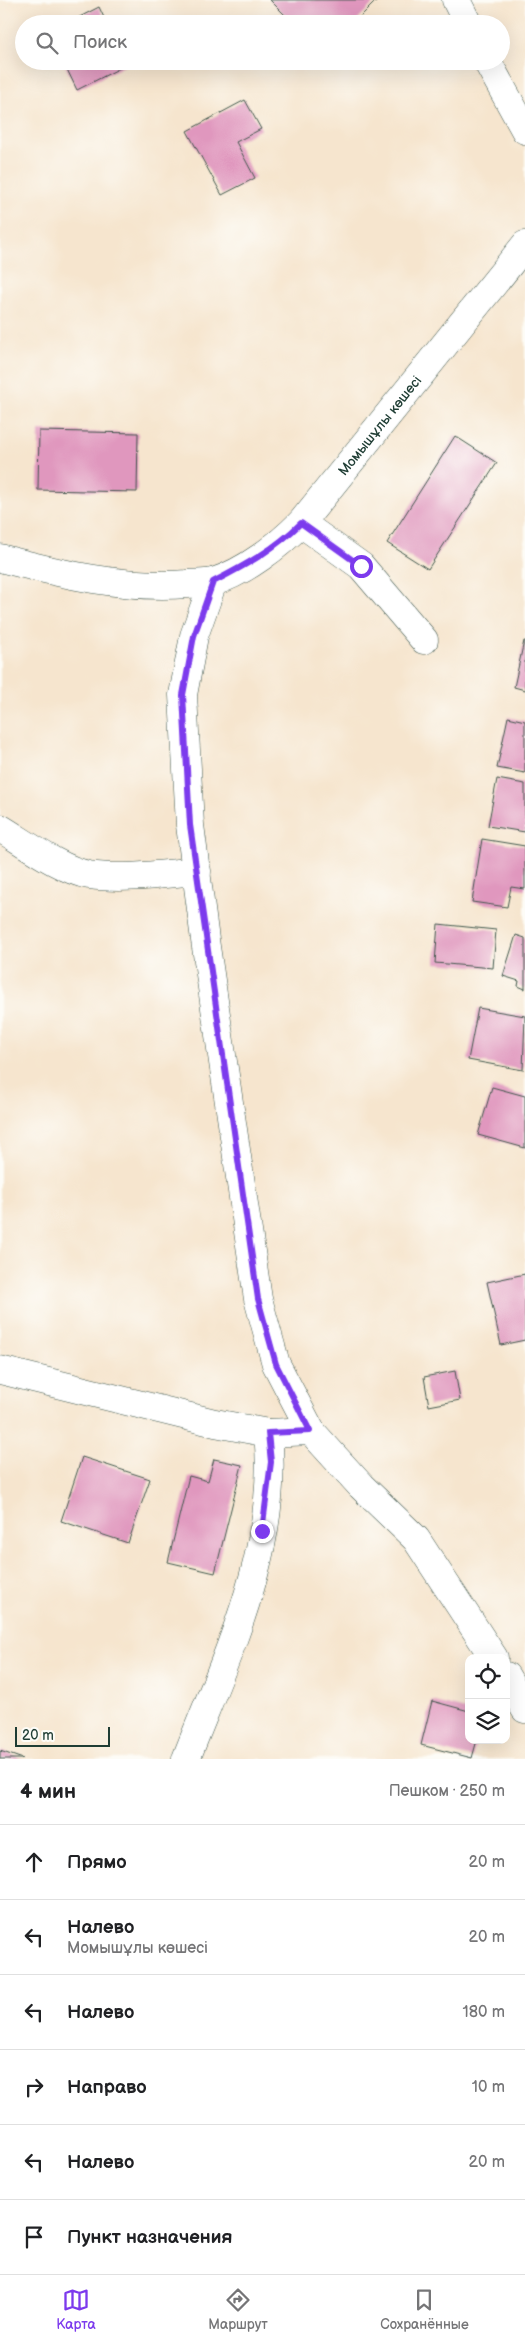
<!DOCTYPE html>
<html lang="ru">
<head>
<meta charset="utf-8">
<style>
  :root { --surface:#fff; --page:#f2f2f2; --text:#202124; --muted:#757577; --line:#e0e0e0; --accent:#7c3aed }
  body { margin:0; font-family:"Balsamiq Sans",sans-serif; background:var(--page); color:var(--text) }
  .controls { position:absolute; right:15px; bottom:15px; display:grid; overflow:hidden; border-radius:10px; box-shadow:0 5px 20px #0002 }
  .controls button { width:45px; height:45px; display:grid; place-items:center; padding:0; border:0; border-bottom:1px solid var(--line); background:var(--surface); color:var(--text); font:25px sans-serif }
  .scale { position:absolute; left:15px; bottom:12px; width:95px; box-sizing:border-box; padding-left:5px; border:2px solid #1f3d34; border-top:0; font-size:14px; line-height:18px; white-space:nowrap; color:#1f3d34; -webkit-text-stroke:4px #fdfcf7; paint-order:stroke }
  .stop { position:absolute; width:15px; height:15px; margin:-11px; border:4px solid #7c3aed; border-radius:50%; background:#fff }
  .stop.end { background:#7c3aed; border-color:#fff; box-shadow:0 1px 5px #0008 }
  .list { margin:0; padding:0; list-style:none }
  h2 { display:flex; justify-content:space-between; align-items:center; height:65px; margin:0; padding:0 20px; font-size:21px }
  h2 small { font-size:16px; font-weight:400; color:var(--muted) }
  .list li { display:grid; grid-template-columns:32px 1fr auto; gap:15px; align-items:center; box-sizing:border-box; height:75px; padding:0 20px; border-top:1px solid var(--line) }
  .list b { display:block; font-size:19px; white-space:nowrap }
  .list p { margin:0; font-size:16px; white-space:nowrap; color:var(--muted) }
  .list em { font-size:16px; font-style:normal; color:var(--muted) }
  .icon { flex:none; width:28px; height:28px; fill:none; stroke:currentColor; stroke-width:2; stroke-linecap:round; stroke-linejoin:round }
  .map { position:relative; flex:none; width:525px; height:1759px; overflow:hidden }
  .search { position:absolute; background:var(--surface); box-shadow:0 5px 20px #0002; left:15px; right:15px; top:15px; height:55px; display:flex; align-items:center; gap:12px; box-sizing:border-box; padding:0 18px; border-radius:28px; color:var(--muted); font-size:19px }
  .sheet { height:515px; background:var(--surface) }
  nav { display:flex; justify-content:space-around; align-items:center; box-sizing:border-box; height:70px; border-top:1px solid var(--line); background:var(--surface); font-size:14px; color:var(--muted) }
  nav a { display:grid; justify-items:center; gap:2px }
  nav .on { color:var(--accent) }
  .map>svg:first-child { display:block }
</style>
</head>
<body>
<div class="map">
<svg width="525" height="1759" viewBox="0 0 525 1759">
  <rect width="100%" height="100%" fill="#fdfcf7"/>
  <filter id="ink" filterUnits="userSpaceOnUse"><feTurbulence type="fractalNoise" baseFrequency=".02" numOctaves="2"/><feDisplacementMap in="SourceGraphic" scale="10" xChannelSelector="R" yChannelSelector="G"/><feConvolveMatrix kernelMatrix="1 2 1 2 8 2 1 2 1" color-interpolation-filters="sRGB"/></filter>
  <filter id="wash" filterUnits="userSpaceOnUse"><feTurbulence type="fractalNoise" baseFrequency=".0096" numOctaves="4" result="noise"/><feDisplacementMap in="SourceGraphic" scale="20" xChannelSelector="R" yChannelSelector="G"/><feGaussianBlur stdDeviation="1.12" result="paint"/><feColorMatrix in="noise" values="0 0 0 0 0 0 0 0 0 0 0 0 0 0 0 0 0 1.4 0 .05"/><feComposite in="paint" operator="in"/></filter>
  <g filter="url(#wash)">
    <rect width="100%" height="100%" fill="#f6e5ce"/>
    <g id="blocks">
      <g fill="#e097be">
        <path d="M 270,0 L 377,0 L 353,24 L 294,24 Z"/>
        <path d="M 99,7 L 107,24 L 66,24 Z"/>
        <path d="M 63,61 L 127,61 L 128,64 L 77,90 Z"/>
        <path d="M 245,100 L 261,129 L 236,142 L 255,178 L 222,195 L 187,131 Z"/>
        <path d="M 39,431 L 138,433 L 137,492 L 38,490 Z"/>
        <path d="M 455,436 L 497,463 L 428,569 L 387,543 Z"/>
        <path d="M 524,641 L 525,641 L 525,690 L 514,687 Z"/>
        <path d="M 508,717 L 525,721 L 525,773 L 497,768 Z"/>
        <path d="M 497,779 L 525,784 L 525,832 L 488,826 Z"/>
        <path d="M 482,839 L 525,846 L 525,889 L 511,887 L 507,907 L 472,902 Z"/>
        <path d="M 438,924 L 496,930 L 493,968 L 435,963 Z"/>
        <path d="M 516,935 L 525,938 L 525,989 L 518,986 L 519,981 L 503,976 Z"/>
        <path d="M 478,1008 L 525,1016 L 523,1070 L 468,1060 Z"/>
        <path d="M 492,1087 L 525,1096 L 525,1148 L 478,1135 Z"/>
        <path d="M 525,1274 L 525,1340 L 501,1345 L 487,1282 Z"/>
        <path d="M 455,1371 L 460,1400 L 429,1406 L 424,1377 Z"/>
        <path d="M 82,1457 L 150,1479 L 128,1543 L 61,1521 Z"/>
        <path d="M 214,1459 L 242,1465 L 215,1573 L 168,1562 L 189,1476 L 208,1481 Z"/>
        <path d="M 432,1701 L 469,1711 L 469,1740 L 477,1740 L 472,1758 L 421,1745 Z"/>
        <path d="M 0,1751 L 23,1759 L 0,1759 Z"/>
      </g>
    </g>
  </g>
  <g filter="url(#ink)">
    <use href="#blocks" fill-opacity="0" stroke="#3f564b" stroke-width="1"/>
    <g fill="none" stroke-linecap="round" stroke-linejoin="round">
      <defs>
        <g id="minor">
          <path d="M 456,0 L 468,24"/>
          <path d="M 487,61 L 525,130"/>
          <path d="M 301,523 L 361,566 L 424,640"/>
          <path d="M 213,582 L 194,636 L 183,695 L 190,825 L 205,940 L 258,1299 L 276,1364 L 311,1431 L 361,1486 L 416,1539 L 494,1658"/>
          <path d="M 0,828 C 25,843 61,870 89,875 C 124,880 162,874 197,871"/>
          <path d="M 0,1370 L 215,1423 L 268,1433 L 311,1431"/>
          <path d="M 506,1676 L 525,1709"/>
          <path d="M 186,1759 C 226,1656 280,1547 268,1433"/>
        </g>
        <g id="secondary">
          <path id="s1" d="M 0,558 C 61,574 124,589 187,584 C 195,583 206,584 213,582 C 245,572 278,546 301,523 L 525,245"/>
        </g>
      </defs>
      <use href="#minor" stroke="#3f564b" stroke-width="29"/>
      <use href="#secondary" stroke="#3f564b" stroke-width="29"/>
      <use href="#minor" stroke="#fff" stroke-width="28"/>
      <use href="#secondary" stroke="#fff" stroke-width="28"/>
    </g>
  </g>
  <g fill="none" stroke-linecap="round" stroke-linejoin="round" filter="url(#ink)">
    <path stroke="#7c3aed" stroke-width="6" d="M 262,1531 L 271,1462 L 268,1433 L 310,1431 L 276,1364 L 258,1299 L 190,825 L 183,695 L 194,636 L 213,582 C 246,565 275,549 301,523 L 361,566"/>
  </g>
  <g text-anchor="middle" stroke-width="4" stroke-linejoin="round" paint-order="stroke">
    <g font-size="14" fill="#1f3d34" stroke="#fdfcf7">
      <text dy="5" stroke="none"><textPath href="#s1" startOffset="448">Момышұлы көшесі</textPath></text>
    </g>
  </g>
</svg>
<div class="controls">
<button><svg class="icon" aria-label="locate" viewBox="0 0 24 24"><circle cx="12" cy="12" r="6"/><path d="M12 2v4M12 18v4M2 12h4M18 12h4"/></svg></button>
<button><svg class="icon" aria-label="layers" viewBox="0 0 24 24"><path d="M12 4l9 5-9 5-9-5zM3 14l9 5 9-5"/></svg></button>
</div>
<div class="scale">20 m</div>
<div class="stop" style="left:361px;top:566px"></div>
<div class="stop end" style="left:262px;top:1531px"></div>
<div class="search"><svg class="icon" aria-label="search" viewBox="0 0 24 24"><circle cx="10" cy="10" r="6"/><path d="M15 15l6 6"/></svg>Поиск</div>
</div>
<section class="sheet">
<h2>4 мин<small>Пешком · 250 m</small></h2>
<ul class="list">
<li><svg class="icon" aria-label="ahead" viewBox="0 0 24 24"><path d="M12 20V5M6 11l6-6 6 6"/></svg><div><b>Прямо</b></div><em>20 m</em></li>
<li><svg class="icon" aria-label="left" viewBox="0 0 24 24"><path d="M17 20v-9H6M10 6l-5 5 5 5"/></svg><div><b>Налево</b><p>Момышұлы көшесі</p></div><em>20 m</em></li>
<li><svg class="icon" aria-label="left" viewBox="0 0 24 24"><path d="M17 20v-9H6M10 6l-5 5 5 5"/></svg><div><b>Налево</b></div><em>180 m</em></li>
<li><svg class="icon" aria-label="right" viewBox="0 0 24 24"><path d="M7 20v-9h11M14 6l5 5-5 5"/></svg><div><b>Направо</b></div><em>10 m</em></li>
<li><svg class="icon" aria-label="left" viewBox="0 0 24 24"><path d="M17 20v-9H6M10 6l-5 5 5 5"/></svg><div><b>Налево</b></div><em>20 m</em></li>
<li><svg class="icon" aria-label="arrive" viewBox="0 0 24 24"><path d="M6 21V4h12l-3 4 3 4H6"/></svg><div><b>Пункт назначения</b></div></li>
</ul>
</section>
<nav>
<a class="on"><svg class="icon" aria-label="map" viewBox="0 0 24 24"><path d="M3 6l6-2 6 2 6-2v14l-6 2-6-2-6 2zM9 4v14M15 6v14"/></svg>Карта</a>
<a><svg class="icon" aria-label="directions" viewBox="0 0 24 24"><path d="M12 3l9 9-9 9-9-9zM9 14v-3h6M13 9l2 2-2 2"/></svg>Маршрут</a>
<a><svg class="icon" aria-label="saved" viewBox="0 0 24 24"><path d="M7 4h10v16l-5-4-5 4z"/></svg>Сохранённые</a>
</nav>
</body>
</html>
